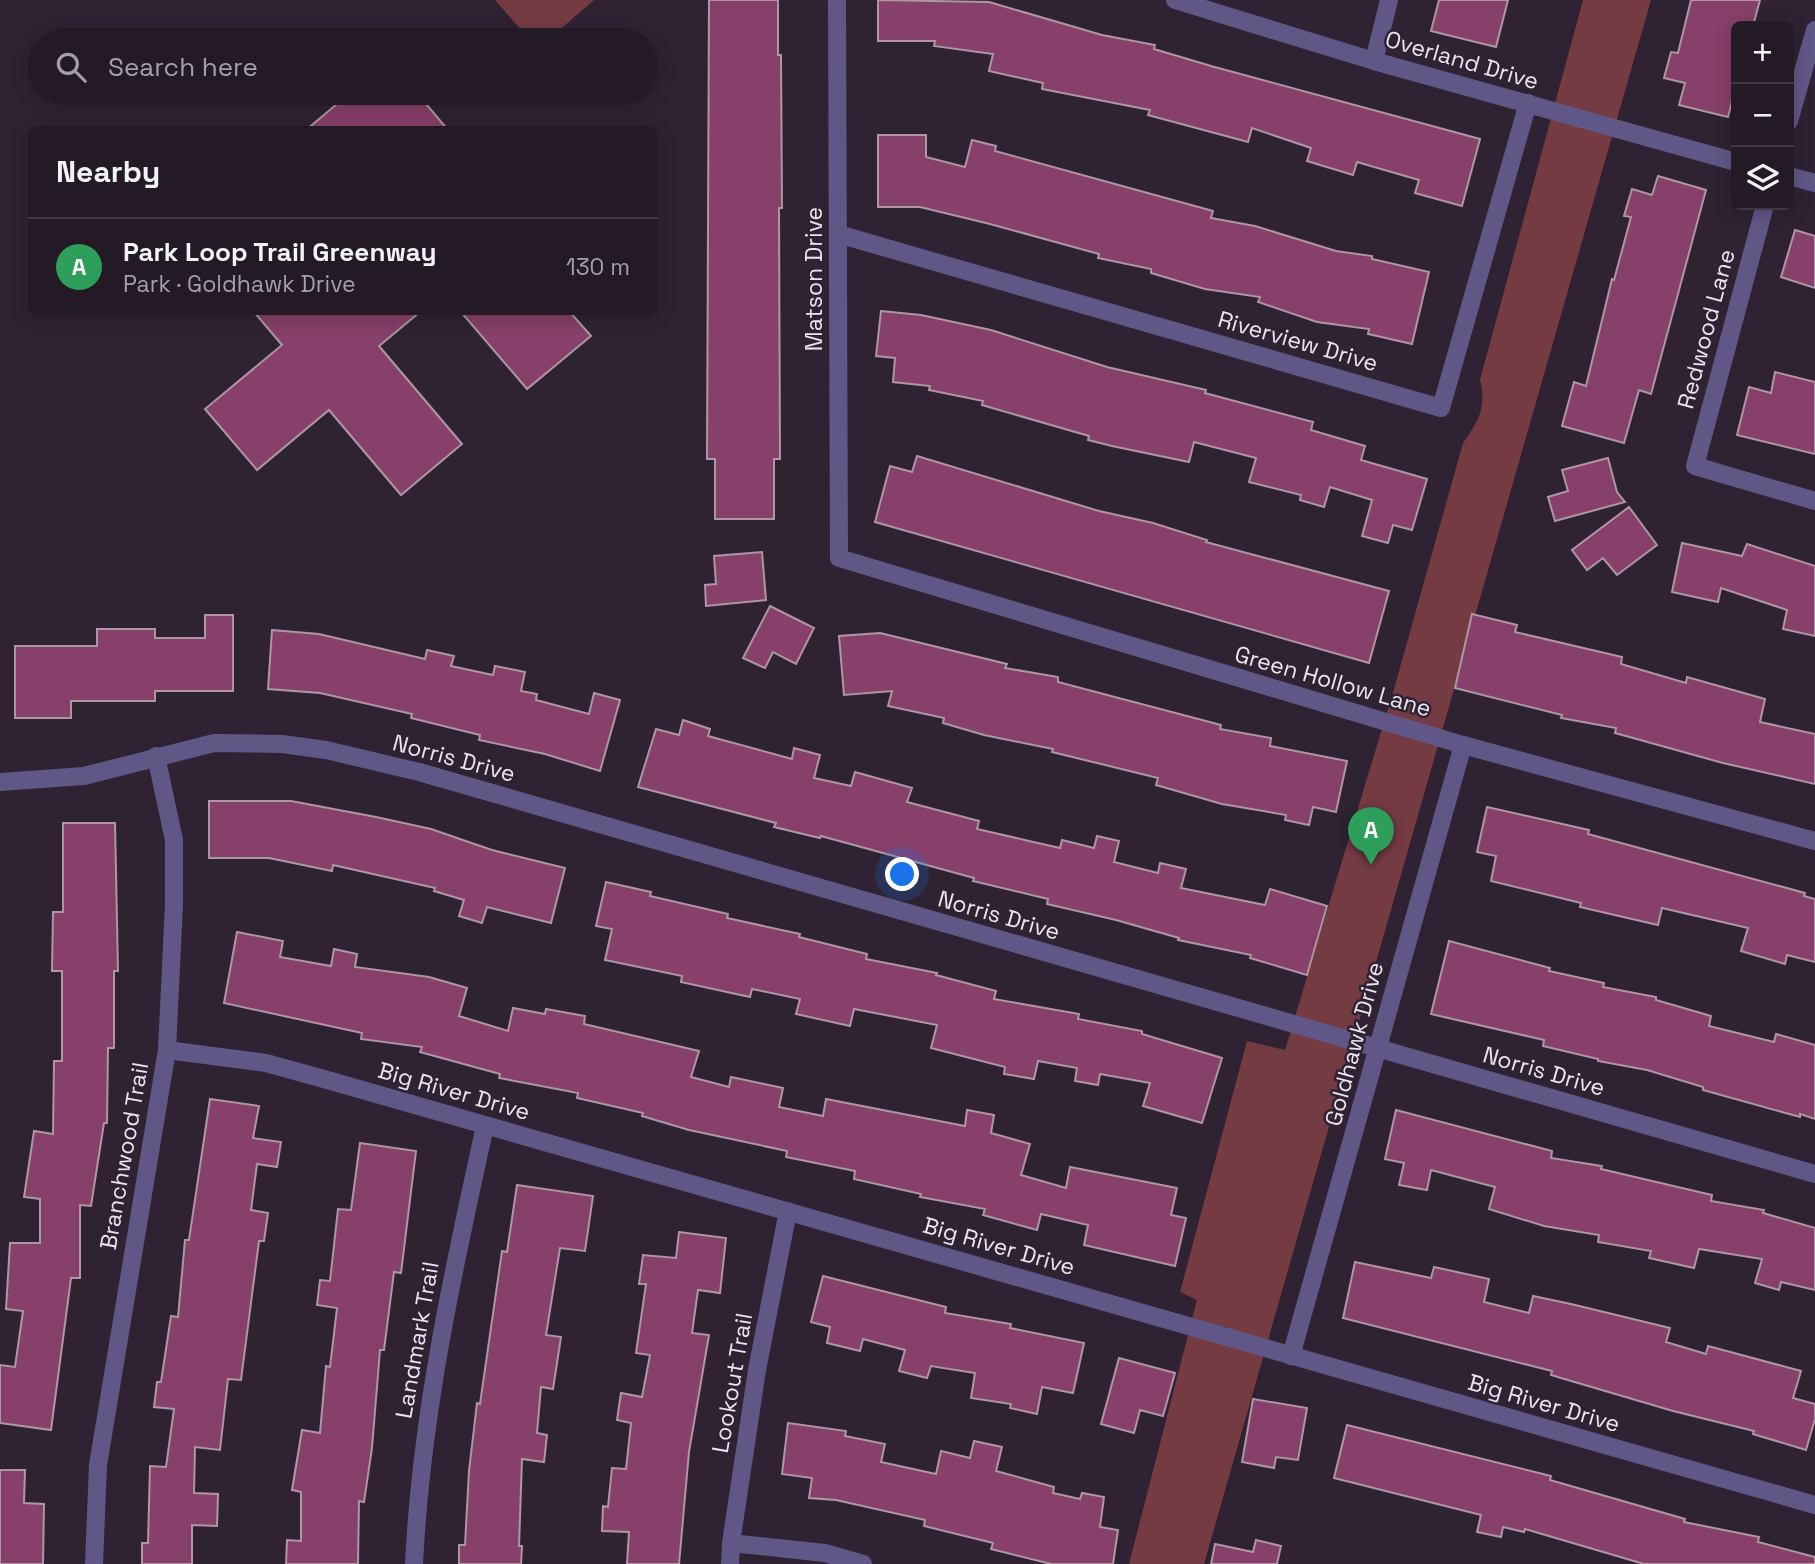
<!DOCTYPE html>
<html lang="en">
<head>
<meta charset="utf-8">
<style>
  :root { --surface:#231a26; --page:#2b232e; --text:#f1f3f6; --muted:#a3a1a7; --line:#403843; --accent:#1a73e8 }
  body { margin:0; font-family:"Space Grotesk",sans-serif; background:var(--page); color:var(--text) }
  .controls { position:absolute; right:21px; top:21px; display:grid; overflow:hidden; border-radius:10px; box-shadow:0 4px 18px #0003 }
  .controls button { width:63px; height:63px; display:grid; place-items:center; padding:0; border:0; border-bottom:2px solid var(--line); background:var(--surface); color:var(--text); font:35px sans-serif }
  .you { position:absolute; left:903px; top:875px; width:24px; height:24px; margin:-18px; border:5px solid #fff; border-radius:50%; background:#1a73e8; box-shadow:0 0 0 10px #1a73e833 }
  .badge { display:grid; place-items:center; width:46px; height:46px; border-radius:50%; background:var(--accent); color:#fff; font-size:23px; font-weight:700 }
  .pin { position:absolute; translate:-50% -58px; filter:drop-shadow(0 2px 4px #0008) }
  .pin::after { content:''; position:absolute; top:37px; width:24px; height:21px; background:inherit; clip-path:polygon(0 0,100% 0,50% 100%) }
  .list { margin:0; padding:0; list-style:none }
  h2 { display:flex; justify-content:space-between; align-items:center; height:91px; margin:0; padding:0 28px; font-size:30px }
  h2 small { font-size:23px; font-weight:400; color:var(--muted) }
  .list li { display:grid; grid-template-columns:46px 1fr auto; gap:21px; align-items:center; box-sizing:border-box; height:98px; padding:0 28px; border-top:2px solid var(--line) }
  .list b { display:block; font-size:26px; white-space:nowrap }
  .list p { margin:0; font-size:23px; white-space:nowrap; color:var(--muted) }
  .list em { font-size:23px; font-style:normal; color:var(--muted) }
  .icon { flex:none; width:38px; height:38px; fill:none; stroke:currentColor; stroke-width:2; stroke-linecap:round; stroke-linejoin:round }
  .map { position:relative; flex:none; width:1815px; height:1564px; overflow:hidden }
  .search { position:absolute; background:var(--surface); box-shadow:0 4px 18px #0003; left:28px; top:28px; width:630px; height:77px; display:flex; align-items:center; gap:18px; box-sizing:border-box; padding:0 24px; border-radius:38px; color:var(--muted); font-size:26px }
  .panel { position:absolute; background:var(--surface); box-shadow:0 4px 18px #0003; left:28px; top:126px; width:630px; height:189px; border-radius:10px }
  .map>svg:first-child { display:block }
</style>
</head>
<body>
<div class="map">
<svg width="1815" height="1564" viewBox="0 0 1815 1564">
  <rect width="100%" height="100%" fill="#2f2333"/>
  <g fill="#753b43">
    <path d="M 495,0 L 594,0 L 548,40 L 530,40 Z"/>
    <path d="M 1583,0 L 1651,0 L 1204,1564 L 1129,1564 L 1197,1300 L 1180,1292 L 1247,1041 L 1285,1050 L 1394,689 L 1463,443 C 1479,419 1487,408 1480,380 Z"/>
  </g>
  <g fill="#864069" stroke="#ae96a2" stroke-width="2">
    <path d="M 709,0 L 778,0 L 778,55 L 781,55 L 782,208 L 779,208 L 780,459 L 774,459 L 774,519 L 715,519 L 715,459 L 707,459 Z"/>
    <path d="M 878,0 L 989,2 L 1102,35 L 1155,45 L 1154,49 L 1211,66 L 1480,139 L 1462,206 L 1415,193 L 1419,180 L 1357,162 L 1353,175 L 1307,161 L 1311,148 L 1252,128 L 1248,142 L 1148,115 L 1150,110 L 1042,89 L 1043,83 L 989,71 L 993,54 L 934,46 L 935,41 L 878,41 Z"/>
    <path d="M 1439,0 L 1508,0 L 1496,47 L 1431,31 Z"/>
    <path d="M 1691,0 L 1760,0 L 1753,26 L 1736,26 L 1736,85 L 1728,117 L 1679,105 L 1685,83 L 1664,78 L 1671,52 L 1678,53 Z"/>
    <path d="M 350,93 L 417,93 L 448,130 L 306,130 Z"/>
    <path d="M 878,135 L 926,135 L 926,157 L 965,167 L 972,140 L 996,146 L 995,151 L 1213,211 L 1211,218 L 1255,226 L 1336,251 L 1372,256 L 1372,259 L 1429,272 L 1412,344 L 1368,334 L 1369,329 L 1317,322 L 1258,302 L 1260,297 L 1205,289 L 1151,273 L 1151,269 L 1098,258 L 1099,254 L 990,224 L 920,207 L 878,207 Z"/>
    <path d="M 1658,176 L 1706,190 L 1651,394 L 1639,390 L 1624,443 L 1562,426 L 1574,382 L 1586,386 L 1612,279 L 1614,280 L 1631,217 L 1624,216 L 1632,189 L 1652,195 Z"/>
    <path d="M 1795,230 L 1815,236 L 1815,288 L 1781,277 Z"/>
    <path d="M 881,311 L 921,315 L 991,330 L 1107,367 L 1206,390 L 1205,393 L 1313,422 L 1311,430 L 1365,446 L 1361,460 L 1427,479 L 1412,530 L 1393,525 L 1388,543 L 1362,536 L 1372,500 L 1330,487 L 1324,507 L 1300,500 L 1301,495 L 1249,482 L 1256,458 L 1194,442 L 1189,462 L 1112,446 L 1088,440 L 1089,436 L 982,405 L 983,401 L 929,390 L 930,386 L 893,382 L 895,358 L 876,356 Z"/>
    <path d="M 254,312 L 420,312 L 379,346 L 462,444 L 401,495 L 329,410 L 257,470 L 205,409 L 282,345 Z"/>
    <path d="M 461,312 L 570,312 L 591,336 L 527,389 Z"/>
    <path d="M 1775,372 L 1815,382 L 1815,454 L 1737,435 L 1749,387 L 1771,393 Z"/>
    <path d="M 917,456 L 1099,511 L 1153,523 L 1207,540 L 1206,542 L 1389,591 L 1369,663 L 875,522 L 890,466 L 912,472 Z"/>
    <path d="M 1608,458 L 1617,492 L 1625,502 L 1555,521 L 1548,497 L 1568,491 L 1562,470 Z"/>
    <path d="M 1629,507 L 1657,545 L 1617,575 L 1603,558 L 1587,570 L 1572,550 Z"/>
    <path d="M 1682,543 L 1742,556 L 1747,544 L 1815,566 L 1815,636 L 1783,629 L 1787,610 L 1721,588 L 1718,602 L 1672,592 Z"/>
    <path d="M 762,552 L 766,600 L 706,606 L 705,585 L 716,584 L 714,556 Z"/>
    <path d="M 770,606 L 814,628 L 796,664 L 773,652 L 765,668 L 743,658 Z"/>
    <path d="M 1472,614 L 1517,625 L 1515,632 L 1622,657 L 1621,664 L 1686,683 L 1687,677 L 1765,699 L 1760,722 L 1815,734 L 1815,784 L 1723,763 L 1615,733 L 1616,728 L 1561,718 L 1562,715 L 1455,688 Z"/>
    <path d="M 205,615 L 233,615 L 233,691 L 155,691 L 155,701 L 71,701 L 71,718 L 15,718 L 15,646 L 97,646 L 97,629 L 155,629 L 155,638 L 205,638 Z"/>
    <path d="M 272,630 L 319,634 L 425,659 L 427,650 L 454,656 L 451,666 L 493,675 L 495,666 L 525,672 L 521,691 L 537,694 L 536,700 L 589,714 L 594,693 L 620,700 L 600,771 L 545,754 L 479,740 L 480,735 L 411,718 L 412,714 L 320,693 L 268,689 Z"/>
    <path d="M 880,633 L 1007,664 L 1005,668 L 1058,677 L 1058,682 L 1221,725 L 1220,729 L 1271,738 L 1270,746 L 1347,761 L 1336,812 L 1313,807 L 1309,825 L 1285,820 L 1286,815 L 1222,804 L 1156,785 L 1158,778 L 1052,752 L 1053,749 L 984,735 L 943,723 L 944,718 L 888,706 L 892,691 L 844,695 L 839,636 Z"/>
    <path d="M 683,720 L 710,729 L 708,736 L 792,759 L 794,748 L 820,755 L 814,778 L 851,786 L 855,772 L 912,788 L 907,802 L 979,821 L 977,829 L 1060,848 L 1062,840 L 1094,848 L 1097,836 L 1119,841 L 1114,862 L 1158,873 L 1160,863 L 1186,869 L 1181,888 L 1265,905 L 1270,889 L 1327,906 L 1307,975 L 1250,958 L 1251,955 L 1178,940 L 1179,938 L 1116,920 L 1047,904 L 1048,899 L 973,881 L 974,878 L 821,836 L 820,838 L 774,827 L 776,823 L 638,787 L 656,729 L 679,735 Z"/>
    <path d="M 209,801 L 291,801 L 376,817 L 431,829 L 492,850 L 565,868 L 551,923 L 487,907 L 482,923 L 459,916 L 464,900 L 434,891 L 435,888 L 333,865 L 332,871 L 269,858 L 209,858 Z"/>
    <path d="M 1487,807 L 1589,830 L 1588,834 L 1805,893 L 1804,896 L 1815,899 L 1815,962 L 1787,955 L 1785,964 L 1741,951 L 1748,928 L 1662,908 L 1658,925 L 1580,907 L 1581,903 L 1491,881 L 1496,856 L 1477,852 Z"/>
    <path d="M 63,823 L 115,823 L 118,971 L 114,971 L 114,1048 L 108,1048 L 107,1123 L 104,1123 L 91,1206 L 80,1205 L 80,1278 L 71,1278 L 51,1430 L 0,1423 L 0,1365 L 15,1367 L 23,1311 L 6,1309 L 10,1243 L 40,1243 L 40,1199 L 24,1197 L 34,1131 L 53,1134 L 54,1061 L 62,1061 L 62,971 L 52,971 L 53,912 L 63,912 Z"/>
    <path d="M 606,882 L 651,892 L 650,896 L 728,914 L 727,918 L 800,934 L 799,937 L 867,954 L 866,959 L 937,973 L 936,975 L 996,991 L 994,999 L 1079,1014 L 1078,1019 L 1142,1031 L 1142,1034 L 1222,1058 L 1202,1123 L 1143,1106 L 1150,1083 L 1100,1074 L 1098,1085 L 1075,1081 L 1077,1068 L 1038,1061 L 1034,1079 L 1004,1074 L 1005,1067 L 931,1048 L 937,1025 L 854,1009 L 850,1026 L 796,1014 L 800,999 L 752,989 L 750,997 L 681,982 L 682,976 L 605,960 L 612,929 L 596,926 Z"/>
    <path d="M 237,932 L 283,941 L 280,957 L 331,966 L 334,949 L 357,954 L 355,967 L 429,977 L 467,988 L 459,1016 L 508,1031 L 513,1008 L 545,1014 L 546,1009 L 585,1016 L 584,1024 L 699,1051 L 691,1077 L 729,1087 L 731,1077 L 783,1088 L 779,1107 L 823,1116 L 826,1099 L 965,1126 L 967,1110 L 994,1115 L 991,1133 L 1030,1144 L 1021,1175 L 1066,1188 L 1070,1167 L 1177,1188 L 1171,1215 L 1186,1218 L 1175,1266 L 1084,1245 L 1088,1225 L 1041,1214 L 1037,1230 L 983,1215 L 985,1209 L 920,1197 L 921,1194 L 854,1179 L 855,1171 L 786,1157 L 787,1151 L 689,1130 L 642,1116 L 643,1113 L 577,1098 L 578,1093 L 499,1078 L 500,1074 L 420,1052 L 422,1047 L 361,1039 L 362,1033 L 224,1003 Z"/>
    <path d="M 1449,941 L 1550,968 L 1549,971 L 1604,983 L 1603,987 L 1656,997 L 1656,1000 L 1711,1016 L 1709,1026 L 1774,1042 L 1776,1034 L 1815,1045 L 1815,1119 L 1800,1114 L 1800,1117 L 1703,1090 L 1703,1087 L 1647,1070 L 1598,1061 L 1598,1059 L 1543,1046 L 1544,1040 L 1431,1014 Z"/>
    <path d="M 210,1099 L 259,1106 L 253,1138 L 281,1142 L 277,1167 L 257,1164 L 251,1210 L 268,1213 L 264,1241 L 259,1241 L 241,1380 L 228,1379 L 220,1450 L 195,1447 L 194,1493 L 218,1494 L 217,1526 L 192,1525 L 192,1564 L 142,1564 L 142,1543 L 148,1543 L 150,1466 L 166,1467 L 174,1409 L 154,1407 L 157,1382 L 161,1382 L 171,1316 L 178,1317 L 185,1240 L 189,1240 Z"/>
    <path d="M 1396,1110 L 1552,1151 L 1551,1158 L 1602,1166 L 1601,1169 L 1712,1195 L 1711,1201 L 1764,1210 L 1763,1213 L 1815,1228 L 1815,1290 L 1781,1282 L 1779,1290 L 1755,1283 L 1762,1259 L 1699,1249 L 1694,1268 L 1649,1258 L 1651,1251 L 1598,1242 L 1599,1235 L 1544,1226 L 1489,1209 L 1495,1187 L 1431,1170 L 1427,1190 L 1399,1185 L 1404,1163 L 1385,1159 Z"/>
    <path d="M 360,1143 L 416,1151 L 401,1273 L 394,1272 L 384,1350 L 380,1350 L 372,1448 L 364,1502 L 359,1501 L 358,1564 L 286,1564 L 287,1540 L 301,1541 L 301,1492 L 292,1490 L 302,1430 L 320,1433 L 326,1366 L 330,1367 L 337,1308 L 317,1305 L 320,1280 L 330,1281 L 338,1209 L 351,1210 Z"/>
    <path d="M 517,1185 L 593,1196 L 585,1251 L 560,1248 L 546,1335 L 561,1337 L 553,1389 L 541,1387 L 537,1433 L 547,1435 L 544,1462 L 522,1459 L 519,1546 L 522,1546 L 521,1564 L 459,1564 L 459,1545 L 465,1545 L 469,1471 L 477,1403 L 480,1404 L 502,1251 L 507,1252 Z"/>
    <path d="M 679,1232 L 726,1238 L 720,1293 L 698,1290 L 692,1333 L 709,1335 L 689,1452 L 679,1564 L 627,1564 L 629,1532 L 602,1531 L 603,1506 L 608,1507 L 612,1468 L 626,1469 L 631,1423 L 617,1420 L 621,1393 L 642,1397 L 650,1355 L 636,1353 L 646,1284 L 639,1284 L 643,1255 L 676,1258 Z"/>
    <path d="M 1355,1262 L 1431,1278 L 1434,1267 L 1489,1279 L 1484,1302 L 1529,1313 L 1533,1296 L 1571,1304 L 1670,1328 L 1666,1342 L 1706,1354 L 1708,1346 L 1801,1371 L 1793,1398 L 1815,1404 L 1815,1419 L 1806,1450 L 1753,1434 L 1754,1431 L 1673,1411 L 1551,1375 L 1552,1371 L 1343,1318 Z"/>
    <path d="M 823,1276 L 946,1307 L 945,1313 L 1011,1324 L 1010,1328 L 1084,1343 L 1073,1393 L 1042,1387 L 1037,1414 L 1010,1408 L 1011,1404 L 971,1398 L 975,1373 L 931,1366 L 927,1378 L 899,1371 L 905,1350 L 863,1339 L 860,1351 L 827,1343 L 830,1327 L 811,1322 Z"/>
    <path d="M 1119,1358 L 1175,1373 L 1163,1416 L 1140,1410 L 1134,1433 L 1101,1424 Z"/>
    <path d="M 1253,1399 L 1307,1408 L 1298,1460 L 1276,1457 L 1274,1468 L 1242,1462 Z"/>
    <path d="M 788,1423 L 846,1431 L 845,1436 L 885,1444 L 881,1462 L 936,1474 L 941,1451 L 970,1458 L 974,1441 L 1002,1447 L 996,1471 L 1054,1487 L 1053,1493 L 1080,1499 L 1082,1493 L 1104,1497 L 1100,1527 L 1118,1530 L 1113,1564 L 1051,1564 L 991,1549 L 993,1543 L 924,1526 L 925,1520 L 836,1500 L 809,1498 L 812,1478 L 782,1474 Z"/>
    <path d="M 1347,1425 L 1551,1476 L 1550,1480 L 1685,1519 L 1684,1522 L 1759,1537 L 1758,1542 L 1815,1557 L 1815,1564 L 1644,1564 L 1525,1529 L 1524,1532 L 1503,1527 L 1501,1537 L 1477,1532 L 1481,1515 L 1334,1478 Z"/>
    <path d="M 0,1470 L 25,1470 L 24,1503 L 44,1504 L 43,1564 L 0,1564 Z"/>
    <path d="M 1256,1540 L 1281,1546 L 1277,1564 L 1211,1564 L 1215,1544 L 1253,1552 Z"/>
  </g>
  <g fill="none" stroke-linecap="round" stroke-linejoin="round">
    <g stroke="#605786" stroke-width="18">
      <path d="M 837,0 L 839,558 L 1463,745 L 1815,841"/>
      <path d="M 1175,0 L 1374,61 L 1736,162"/>
      <path d="M 1374,61 L 1389,0"/>
      <path d="M 1789,121 L 1815,30"/>
      <path d="M 1789,176 L 1815,183"/>
      <path d="M 1765,205 L 1695,466 L 1815,501"/>
      <path d="M 838,234 L 1441,408 L 1528,103"/>
      <path d="M 0,782 L 84,776 L 214,743 L 282,744 L 326,750 L 419,772 L 1815,1174"/>
      <path d="M 167,1050 L 266,1063 L 324,1079 L 1815,1505"/>
      <path d="M 1291,1356 L 1463,745"/>
      <path d="M 731,1543 L 825,1553 L 863,1564"/>
      <path d="M 94,1564 L 98,1465 L 167,1050 L 174,904 L 174,840 L 156,756"/>
      <path d="M 414,1564 C 421,1416 453,1271 485,1126"/>
      <path d="M 730,1564 L 731,1543 L 757,1370 L 788,1211"/>
    </g>
  </g>
  <g text-anchor="middle" stroke-width="5" stroke-linejoin="round" paint-order="stroke">
    <g font-size="23" fill="#ebe3ee" stroke="#2f2333">
      <text transform="translate(1462 60) rotate(16)" y="8">Overland Drive</text>
      <text transform="translate(814 279) rotate(-90)" y="8">Matson Drive</text>
      <text transform="translate(1706 329) rotate(-75)" y="8">Redwood Lane</text>
      <text transform="translate(1298 341) rotate(16)" y="8">Riverview Drive</text>
      <text transform="translate(1333 681) rotate(16)" y="8">Green Hollow Lane</text>
      <text transform="translate(454 758) rotate(15)" y="8">Norris Drive</text>
      <text transform="translate(999 915) rotate(16)" y="8">Norris Drive</text>
      <text transform="translate(1354 1044) rotate(-75)" y="8">Goldhawk Drive</text>
      <text transform="translate(1544 1071) rotate(16)" y="8">Norris Drive</text>
      <text transform="translate(454 1091) rotate(16)" y="8">Big River Drive</text>
      <text transform="translate(124 1156) rotate(-80)" y="8">Branchwood Trail</text>
      <text transform="translate(999 1246) rotate(16)" y="8">Big River Drive</text>
      <text transform="translate(417 1340) rotate(-80)" y="8">Landmark Trail</text>
      <text transform="translate(732 1383) rotate(-80)" y="8">Lookout Trail</text>
      <text transform="translate(1544 1403) rotate(16)" y="8">Big River Drive</text>
    </g>
  </g>
</svg>
<div class="controls">
<button>+</button>
<button>−</button>
<button><svg class="icon" aria-label="layers" viewBox="0 0 24 24"><path d="M12 4l9 5-9 5-9-5zM3 14l9 5 9-5"/></svg></button>
</div>
<div class="you"></div>
<div class="pin badge" style="left:1371px;top:865px;background:#2e9e5b">A</div>
<div class="search"><svg class="icon" aria-label="search" viewBox="0 0 24 24"><circle cx="10" cy="10" r="6"/><path d="M15 15l6 6"/></svg>Search here</div>
<section class="panel">
<h2>Nearby<small></small></h2>
<ul class="list">
<li><span class="badge" style="background:#2e9e5b">A</span><div><b>Park Loop Trail Greenway</b><p>Park · Goldhawk Drive</p></div><em>130 m</em></li>
</ul>
</section>
</div>
</body>
</html>
